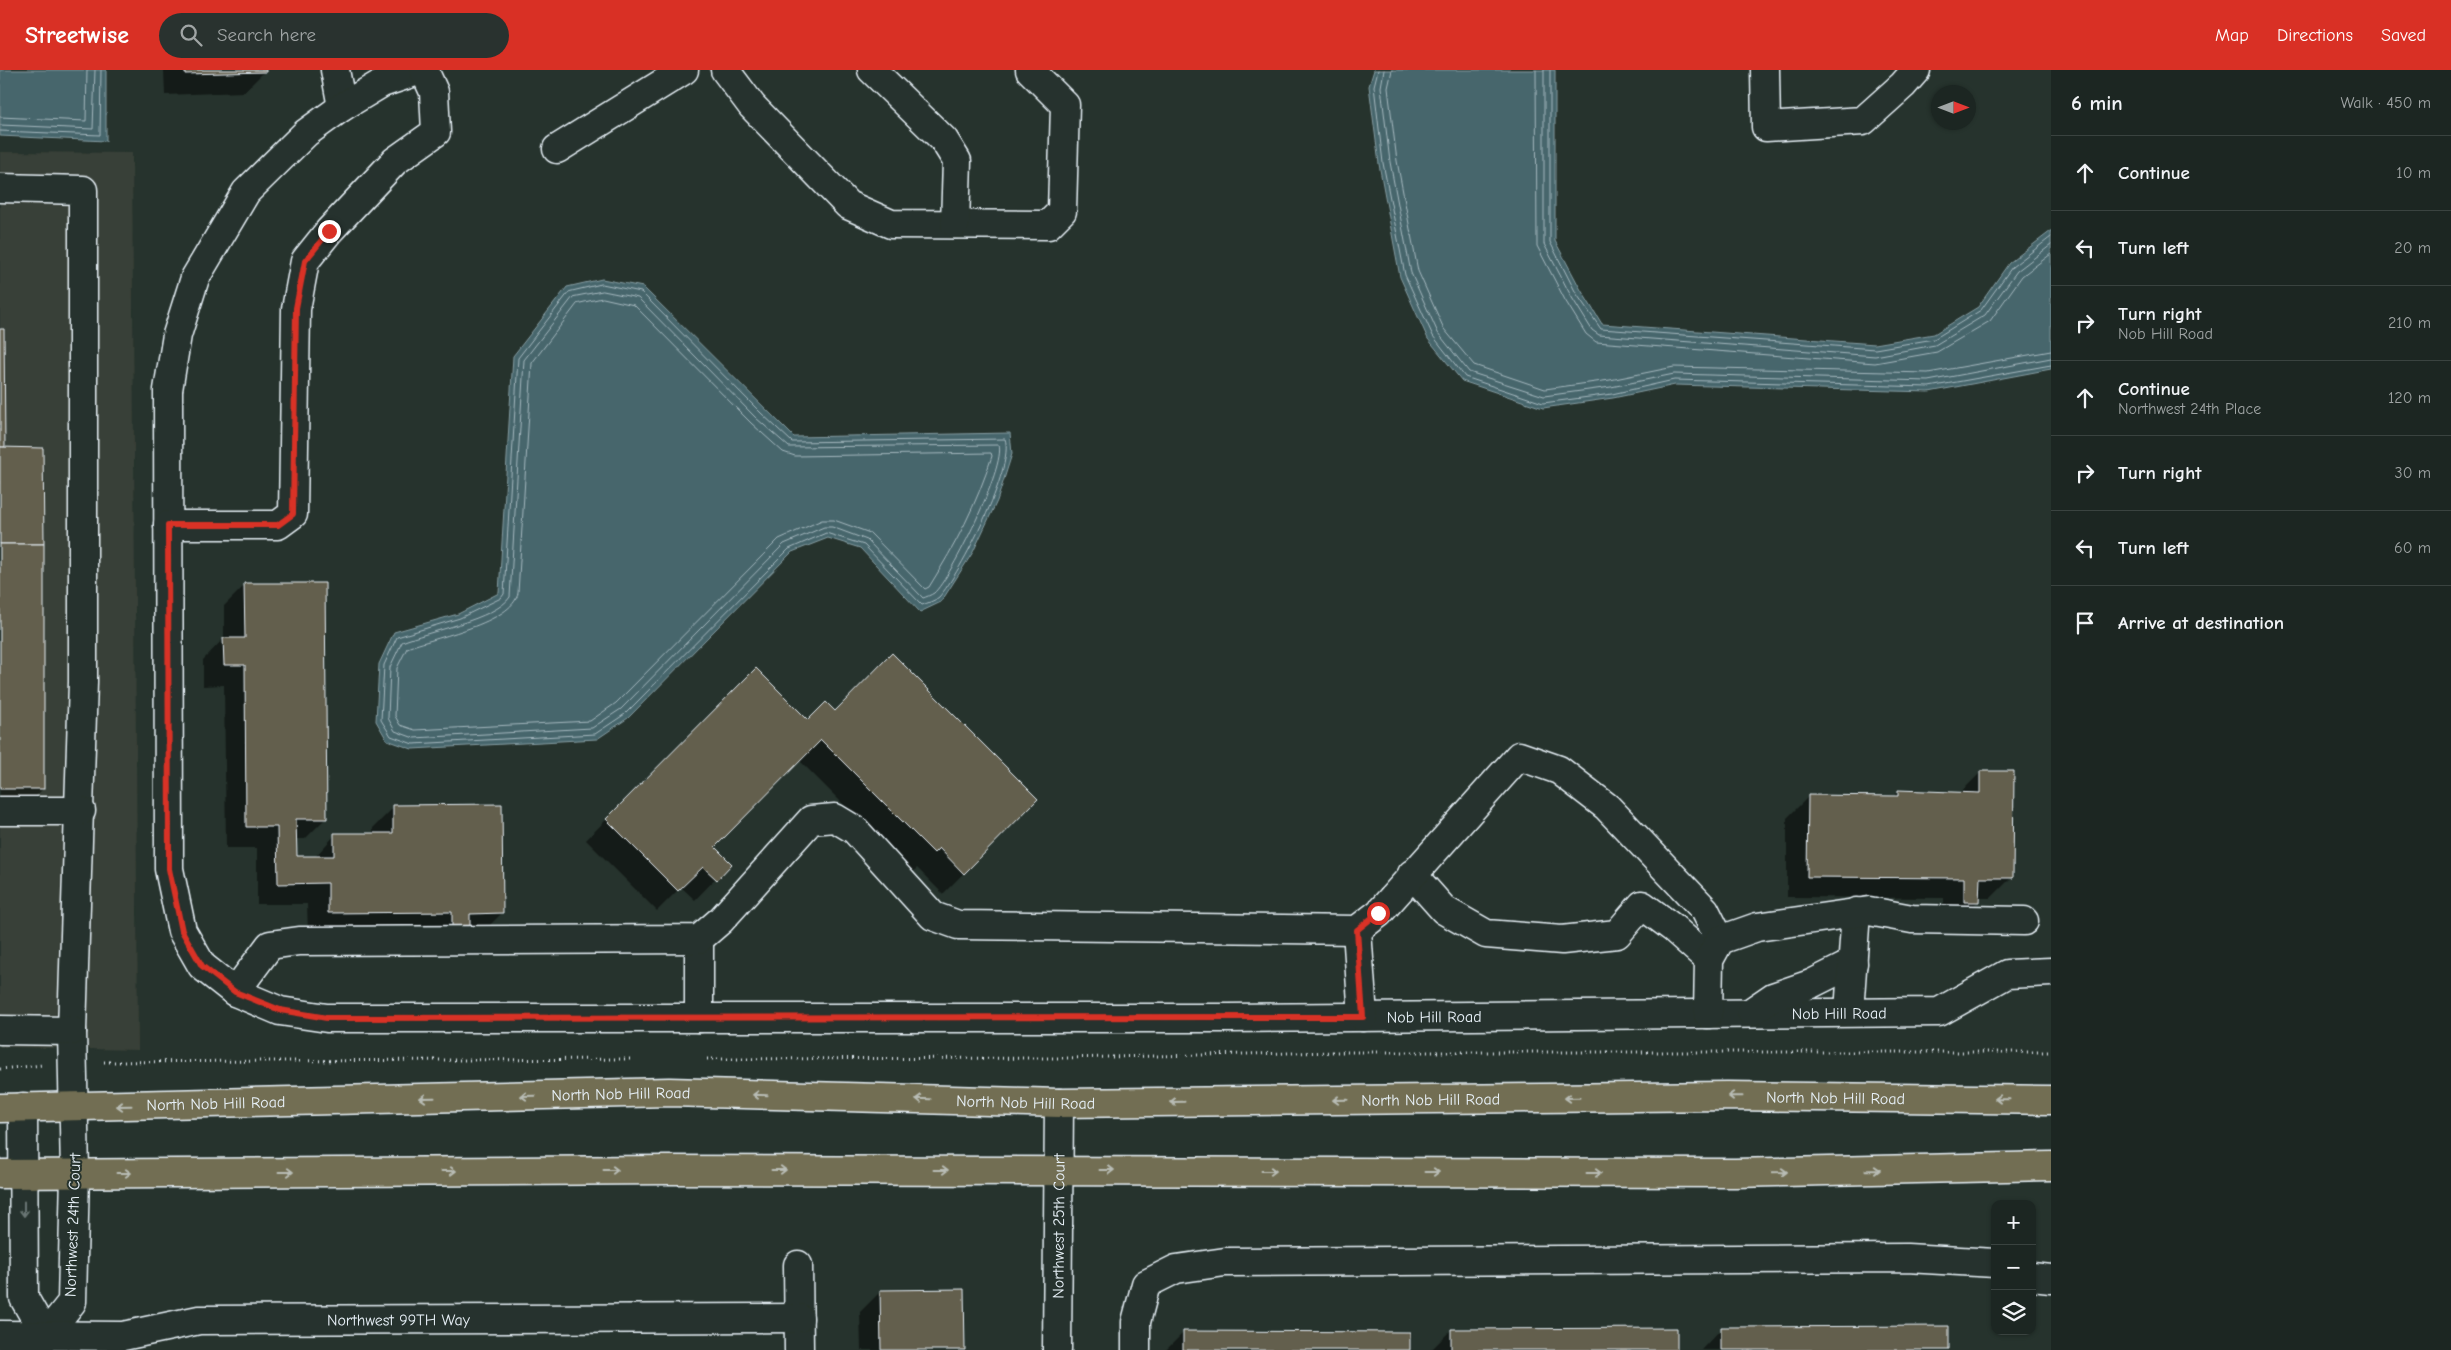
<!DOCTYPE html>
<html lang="en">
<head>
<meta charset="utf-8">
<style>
  :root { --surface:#1c2622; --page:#29322f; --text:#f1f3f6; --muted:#a0a5a5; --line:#3a4340; --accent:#d93025 }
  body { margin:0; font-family:"Comic Neue",sans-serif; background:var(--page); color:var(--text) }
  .controls { position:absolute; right:15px; bottom:15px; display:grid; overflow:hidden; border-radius:10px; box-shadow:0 1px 4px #0004 }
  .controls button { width:45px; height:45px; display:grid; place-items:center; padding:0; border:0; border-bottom:1px solid var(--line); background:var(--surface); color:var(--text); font:25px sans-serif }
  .compass { position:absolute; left:1931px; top:15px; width:45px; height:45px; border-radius:50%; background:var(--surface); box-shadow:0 1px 4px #0004; rotate:90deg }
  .stop { position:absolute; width:15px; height:15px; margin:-11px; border:4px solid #d93025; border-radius:50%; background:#fff }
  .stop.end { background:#d93025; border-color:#fff; box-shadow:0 1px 5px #0008 }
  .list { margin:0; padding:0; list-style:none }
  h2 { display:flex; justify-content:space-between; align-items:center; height:65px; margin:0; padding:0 20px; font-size:21px }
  h2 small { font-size:16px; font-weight:400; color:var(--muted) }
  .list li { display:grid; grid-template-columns:32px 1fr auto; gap:15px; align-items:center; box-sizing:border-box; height:75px; padding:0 20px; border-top:1px solid var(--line) }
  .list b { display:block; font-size:19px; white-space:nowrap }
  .list p { margin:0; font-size:16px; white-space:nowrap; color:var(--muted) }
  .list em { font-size:16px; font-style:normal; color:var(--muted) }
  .icon { flex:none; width:28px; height:28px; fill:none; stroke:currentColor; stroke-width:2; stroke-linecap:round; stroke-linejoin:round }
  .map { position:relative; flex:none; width:2051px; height:1280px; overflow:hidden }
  header { display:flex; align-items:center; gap:30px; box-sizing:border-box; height:70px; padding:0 25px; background:var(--accent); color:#fff }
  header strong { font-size:24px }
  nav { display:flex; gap:28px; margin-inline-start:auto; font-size:18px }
  .search { width:350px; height:45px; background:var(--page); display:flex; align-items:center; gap:12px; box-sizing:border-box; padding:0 18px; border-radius:28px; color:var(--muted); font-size:19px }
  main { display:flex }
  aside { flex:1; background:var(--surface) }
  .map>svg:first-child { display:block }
</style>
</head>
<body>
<header>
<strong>Streetwise</strong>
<div class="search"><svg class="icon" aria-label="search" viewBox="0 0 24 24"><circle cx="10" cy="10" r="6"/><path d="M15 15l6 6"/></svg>Search here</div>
<nav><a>Map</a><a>Directions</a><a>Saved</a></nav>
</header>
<main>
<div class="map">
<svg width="2051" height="1280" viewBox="0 0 2051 1280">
  <rect width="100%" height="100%" fill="#26332d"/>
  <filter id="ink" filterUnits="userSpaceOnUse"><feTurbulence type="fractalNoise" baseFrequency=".02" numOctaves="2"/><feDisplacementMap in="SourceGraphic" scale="10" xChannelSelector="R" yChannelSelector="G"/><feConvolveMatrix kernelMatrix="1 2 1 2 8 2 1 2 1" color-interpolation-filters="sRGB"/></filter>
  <g filter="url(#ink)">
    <path fill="#394037" d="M 0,82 L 132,83 L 138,980 L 0,977 Z"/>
    <g fill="#46666c" stroke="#879ea4">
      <path d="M 0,0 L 106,0 L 106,71 L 0,66 Z"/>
      <path d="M 1374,0 L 1555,0 L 1555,171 L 1581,220 L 1602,254 L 1875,274 L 1934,264 L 1978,237 L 2009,193 L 2051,161 L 2051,299 L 1929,322 L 1675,315 L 1613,328 L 1543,338 L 1462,311 L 1428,269 L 1400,207 L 1379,94 L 1369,16 Z"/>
      <path d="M 602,209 L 643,217 L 794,367 L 1010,363 L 1012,384 L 997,431 L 973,482 L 941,532 L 920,542 L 860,478 L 828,468 L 792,482 L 628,648 L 597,669 L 412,679 L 387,670 L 376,651 L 379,594 L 394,562 L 458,544 L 499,523 L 513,286 L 567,217 Z"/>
    </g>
    <g fill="#0007">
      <path d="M 164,0 L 265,0 L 265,1 L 244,22 L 165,25 Z"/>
      <path d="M 3,260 L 3,379 L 43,719 L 27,735 L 0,735 L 0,261 Z"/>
      <path d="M 245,515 L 326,748 L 305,769 L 295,769 L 296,788 L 314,788 L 335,765 L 373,764 L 373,758 L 394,737 L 502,843 L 481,864 L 469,864 L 448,885 L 432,886 L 431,862 L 308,864 L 307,834 L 257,834 L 257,778 L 226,778 L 224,615 L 203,616 L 203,590 L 224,568 L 224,536 Z"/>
      <path d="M 756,599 L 808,651 L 834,643 L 1037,729 L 943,824 L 917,798 L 912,803 L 799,690 L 714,777 L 730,794 L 695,830 L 681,817 L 657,841 L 586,770 Z"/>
      <path d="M 1981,702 L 2012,807 L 1991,828 L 1978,828 L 1978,831 L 1957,852 L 1944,852 L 1944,828 L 1787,827 L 1787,748 L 1808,727 L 1893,727 L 1898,722 L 1960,723 Z"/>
      <path d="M 881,1221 L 964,1280 L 861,1280 L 860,1242 Z"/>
      <path d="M 1722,1258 L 1948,1280 L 1701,1280 Z"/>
      <path d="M 1451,1260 L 1676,1280 L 1431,1280 Z"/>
      <path d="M 1184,1262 L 1409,1280 L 1166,1280 Z"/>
    </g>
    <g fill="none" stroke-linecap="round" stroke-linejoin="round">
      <g stroke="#a7b9c0" stroke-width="1">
        <path d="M 1378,0 L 1374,16 L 1383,93 L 1405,205 L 1433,266 L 1465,307 L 1543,333 L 1612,324 L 1674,310 L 1929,317 L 2051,295"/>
        <path d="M 1384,0 L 1381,17 L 1390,92 L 1411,203 L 1438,263 L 1469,302 L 1544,326 L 1611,317 L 1674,304 L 1928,311 L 2051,288"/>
        <path d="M 1392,0 L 1388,18 L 1397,91 L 1418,201 L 1444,259 L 1474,295 L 1545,319 L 1610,310 L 1674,297 L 1928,303 L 2051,281"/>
        <path d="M 1536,0 L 1537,176 L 1565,230 L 1586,264 L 1596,272 L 1875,293 L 1937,282 L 1990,251 L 2022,206 L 2051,184"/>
        <path d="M 1544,0 L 1544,174 L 1571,226 L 1592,260 L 1599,265 L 1875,286 L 1935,275 L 1985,245 L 2017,201 L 2051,175"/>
        <path d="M 1550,0 L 1550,172 L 1576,223 L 1601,259 L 1875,279 L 1934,269 L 1981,240 L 2012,197 L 2051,167"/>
        <path d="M 0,47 L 86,51 L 87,0"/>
        <path d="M 0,55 L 93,59 L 95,0"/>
        <path d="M 0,61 L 100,65 L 101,0"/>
        <path d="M 602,214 L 641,222 L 761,343 L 792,372 L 1005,369 C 1015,397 960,504 939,527 C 935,531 927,533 922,535 L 864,475 L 826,463 L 789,479 L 625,644 L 595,664 L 413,674 L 391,666 L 381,650 L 384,595 L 397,567 L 460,548 L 501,528 L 504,524 L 518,288 L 569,222 Z"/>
        <path d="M 603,221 L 638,228 L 756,348 L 789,377 L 999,375 C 1006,396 951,508 934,523 C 931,525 926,527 923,528 L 867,470 L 832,457 L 824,457 L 784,474 L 621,639 L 592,658 L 414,668 L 395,661 L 388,648 L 390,597 L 402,572 C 426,562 496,549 510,527 L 524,290 L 573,227 Z"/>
        <path d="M 603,228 L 634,235 L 751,353 L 783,382 L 795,386 L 991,383 L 992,386 C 976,436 957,472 929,517 L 925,519 L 870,463 L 834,450 L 822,450 L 779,469 L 616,633 L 590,651 L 415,660 L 400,655 L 395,646 L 397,598 L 407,578 C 432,568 513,553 518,523 L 532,293 L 577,234 Z"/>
      </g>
    </g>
    <g fill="#645e4d" stroke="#e8f1f8">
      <path d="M 185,0 L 266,0 L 266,2 L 185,4 Z"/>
      <path d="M 0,259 L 4,259 L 5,377 L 0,377 Z"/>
      <path d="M 0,377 L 43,378 L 44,474 L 0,474 Z"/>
      <rect x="0" y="474" width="44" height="245"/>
      <path d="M 244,513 L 325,513 L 327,749 L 296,749 L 297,786 L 334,786 L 334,763 L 393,763 L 393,735 L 502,734 L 503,843 L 470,844 L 470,865 L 452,865 L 452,842 L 328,843 L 328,813 L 278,814 L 277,757 L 246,757 L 245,595 L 224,595 L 223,568 L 245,568 Z"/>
      <path d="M 892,583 L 1038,729 L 964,804 L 939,778 L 934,783 L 821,670 L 715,777 L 732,794 L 717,810 L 703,797 L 678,821 L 606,749 L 756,598 L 808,650 L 826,632 L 835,641 Z"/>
      <path d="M 1980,701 L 2014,701 L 2013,808 L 1980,808 L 1979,832 L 1964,832 L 1964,808 L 1807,807 L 1808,725 L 1898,726 L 1898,720 L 1980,723 Z"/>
      <path d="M 964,1219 L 965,1280 L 881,1280 L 880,1220 Z"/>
      <path d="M 1949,1256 L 1949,1280 L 1721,1280 L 1721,1257 Z"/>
      <path d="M 1677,1258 L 1677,1280 L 1451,1280 L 1451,1259 Z"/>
      <path d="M 1183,1261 L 1410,1262 L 1410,1280 L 1183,1280 Z"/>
    </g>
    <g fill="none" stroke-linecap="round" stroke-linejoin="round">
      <defs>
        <g id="minor">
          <path d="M 335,0 L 342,37"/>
          <path id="s1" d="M 421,0 L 382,13 L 342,37 L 306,63 L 246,122 L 195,208 L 177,265 L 168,320 L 169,799 L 182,861 L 202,896 L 235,922 L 280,941 L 327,948 L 1229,948 L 1939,942 L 2007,904 L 2051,902"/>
          <path d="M 725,0 L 752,36 L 848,135 L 891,154 L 1048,155 L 1062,141 L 1065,35 L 1030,0"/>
          <path d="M 872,0 L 944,70 L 957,91 L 955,154"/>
          <path d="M 1765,0 L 1766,57 L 1863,51 L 1903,15 L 1916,0"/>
          <path d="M 557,79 L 684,0"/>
          <path d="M 0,118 L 83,120 L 83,612 L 72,961 L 75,1103 L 72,1232 L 34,1280"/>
          <path d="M 168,455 L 278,455 L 293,444 L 296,239 L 305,191 L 329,161 L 395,91 L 436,62 L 434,22 L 424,0"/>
          <path d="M 0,741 L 81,741"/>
          <path d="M 1412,804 L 1444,840 L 1486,864 L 1562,870 L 1617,864 L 1642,835 L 1673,858 L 1709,890"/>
          <path d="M 1357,860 L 1363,947"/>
          <path d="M 699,869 L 699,948"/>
          <path d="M 235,922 L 270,875 L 299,871 L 699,869 L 721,850 L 811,750 L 835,748 L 855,760 L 933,846 L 958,855 L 1357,860 L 1379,843 L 1519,686 L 1559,700 L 1607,737 L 1705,840 L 1720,870"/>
          <path d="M 1751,942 L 1773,927 L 1811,914 L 1853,893"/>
          <path d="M 1849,942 L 1856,842"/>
          <path d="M 1708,944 L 1709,890 L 1720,870 L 1757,857 L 1869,841 L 1912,849 L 2024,851"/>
          <path d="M 0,960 L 72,961"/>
          <path d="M 23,1037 L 24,1228 L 45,1265"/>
          <path d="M 798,1195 L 799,1280"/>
          <path d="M 2032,1207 L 2051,1209"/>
          <path id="s2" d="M 0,1265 L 123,1266 L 199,1250 L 799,1248"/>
          <path id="s3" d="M 1057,1280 L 1059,1033"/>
          <path d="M 1136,1280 L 1136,1252 L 1146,1214 L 1176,1199 L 1225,1192 L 1907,1188 L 1995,1193"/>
        </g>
        <g id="major">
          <path id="s4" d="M 0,1038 L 669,1022 L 1059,1033 L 1727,1026 L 2051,1030"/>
          <path d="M 0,1104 L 668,1100 L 1735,1103 L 2051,1096"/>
        </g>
      </defs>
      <use href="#minor" stroke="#e8f1f8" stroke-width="31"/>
      <use href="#major" stroke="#e8f1f8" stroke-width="31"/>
      <g stroke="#e8f1f8" stroke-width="3" stroke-dasharray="1 4" stroke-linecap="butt">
        <path d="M 707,989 L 1064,988 L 1337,982 L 2051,982"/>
        <path d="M 104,992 L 630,989"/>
        <path d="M 0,999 L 43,995"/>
      </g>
      <use href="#minor" stroke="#26332d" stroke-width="28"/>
      <use href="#major" stroke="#726e52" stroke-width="28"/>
    </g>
    <defs><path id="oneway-shaft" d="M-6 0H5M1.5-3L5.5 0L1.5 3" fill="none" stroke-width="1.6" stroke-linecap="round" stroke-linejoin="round" transform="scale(1.25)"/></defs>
    <g stroke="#b9bdb6">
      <use href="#oneway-shaft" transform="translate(760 1025) rotate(-178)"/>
      <use href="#oneway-shaft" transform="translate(528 1026) rotate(179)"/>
      <use href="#oneway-shaft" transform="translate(1735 1026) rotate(-179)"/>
      <use href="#oneway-shaft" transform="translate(427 1028) rotate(179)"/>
      <use href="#oneway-shaft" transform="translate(1572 1028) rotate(179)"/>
      <use href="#oneway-shaft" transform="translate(923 1029) rotate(-178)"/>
      <use href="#oneway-shaft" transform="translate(2002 1029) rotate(-179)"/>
      <use href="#oneway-shaft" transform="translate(1340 1030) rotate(179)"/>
      <use href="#oneway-shaft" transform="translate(1177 1032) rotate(179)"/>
      <use href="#oneway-shaft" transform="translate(124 1036) rotate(179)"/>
      <use href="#oneway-shaft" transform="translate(611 1100)"/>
      <use href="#oneway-shaft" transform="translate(779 1100)"/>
      <use href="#oneway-shaft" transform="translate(941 1100)"/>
      <use href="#oneway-shaft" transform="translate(1107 1100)"/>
      <use href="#oneway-shaft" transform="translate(1873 1100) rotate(-1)"/>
      <use href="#oneway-shaft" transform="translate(449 1101)"/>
      <use href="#oneway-shaft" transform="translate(1269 1101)"/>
      <use href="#oneway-shaft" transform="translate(286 1102)"/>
      <use href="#oneway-shaft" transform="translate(1432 1102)"/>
      <use href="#oneway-shaft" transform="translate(1780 1102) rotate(-1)"/>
      <use href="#oneway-shaft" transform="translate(124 1103)"/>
      <use href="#oneway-shaft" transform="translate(1594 1103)"/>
    </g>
    <use stroke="#6a7674" href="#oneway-shaft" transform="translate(24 1139) rotate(90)"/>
  </g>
  <g fill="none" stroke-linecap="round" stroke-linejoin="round" filter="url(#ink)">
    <path stroke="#d93025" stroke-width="6" d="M 329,161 L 305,191 L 296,238 L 293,444 L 278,455 L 168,455 L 169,799 L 182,861 L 202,896 L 235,922 L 280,940 L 327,948 L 1363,947 L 1357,860 L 1378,843"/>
  </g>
  <g text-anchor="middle" stroke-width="4" stroke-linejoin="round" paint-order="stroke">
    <g font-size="16" fill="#e8f1f8" stroke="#26332d">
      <text dy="6" stroke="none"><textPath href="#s1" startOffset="2665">Nob Hill Road</textPath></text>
      <text dy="6" stroke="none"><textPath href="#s1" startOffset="2260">Nob Hill Road</textPath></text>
      <text dy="6" stroke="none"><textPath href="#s4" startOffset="621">North Nob Hill Road</textPath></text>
      <text dy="6" stroke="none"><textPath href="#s4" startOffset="1836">North Nob Hill Road</textPath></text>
      <text dy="6" stroke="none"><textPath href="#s4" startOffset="1431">North Nob Hill Road</textPath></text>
      <text dy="6" stroke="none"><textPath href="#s4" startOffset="1026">North Nob Hill Road</textPath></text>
      <text dy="6" stroke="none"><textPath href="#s4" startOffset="216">North Nob Hill Road</textPath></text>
      <text transform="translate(72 1155) rotate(-88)" y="6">Northwest 24th Court</text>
      <text dy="6" stroke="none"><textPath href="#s3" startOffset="124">Northwest 25th Court</textPath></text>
      <text dy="6" stroke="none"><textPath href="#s2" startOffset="400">Northwest 99TH Way</textPath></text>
    </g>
  </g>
</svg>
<div class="controls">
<button>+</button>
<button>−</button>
<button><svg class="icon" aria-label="layers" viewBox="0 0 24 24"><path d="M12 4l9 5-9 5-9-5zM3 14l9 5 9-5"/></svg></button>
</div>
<svg class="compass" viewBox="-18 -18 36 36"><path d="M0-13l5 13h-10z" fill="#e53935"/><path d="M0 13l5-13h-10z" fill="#a0a5a5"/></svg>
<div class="stop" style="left:1378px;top:843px"></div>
<div class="stop end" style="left:329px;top:161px"></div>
</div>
<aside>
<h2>6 min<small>Walk · 450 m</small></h2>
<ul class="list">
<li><svg class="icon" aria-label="ahead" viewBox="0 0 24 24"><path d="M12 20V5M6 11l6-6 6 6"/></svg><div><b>Continue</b></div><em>10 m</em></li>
<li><svg class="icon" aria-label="left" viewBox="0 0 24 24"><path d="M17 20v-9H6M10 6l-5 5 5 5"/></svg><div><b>Turn left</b></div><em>20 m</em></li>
<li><svg class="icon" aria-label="right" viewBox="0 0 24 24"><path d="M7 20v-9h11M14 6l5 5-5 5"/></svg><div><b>Turn right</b><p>Nob Hill Road</p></div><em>210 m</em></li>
<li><svg class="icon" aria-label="ahead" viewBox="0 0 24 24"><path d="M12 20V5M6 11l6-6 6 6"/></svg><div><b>Continue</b><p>Northwest 24th Place</p></div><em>120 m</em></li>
<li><svg class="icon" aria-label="right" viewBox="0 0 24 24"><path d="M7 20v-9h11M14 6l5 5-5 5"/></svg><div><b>Turn right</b></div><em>30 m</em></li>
<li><svg class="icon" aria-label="left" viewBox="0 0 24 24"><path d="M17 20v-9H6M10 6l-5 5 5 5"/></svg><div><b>Turn left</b></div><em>60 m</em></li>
<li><svg class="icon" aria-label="arrive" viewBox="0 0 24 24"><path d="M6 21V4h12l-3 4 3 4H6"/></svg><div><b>Arrive at destination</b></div></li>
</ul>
</aside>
</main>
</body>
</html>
